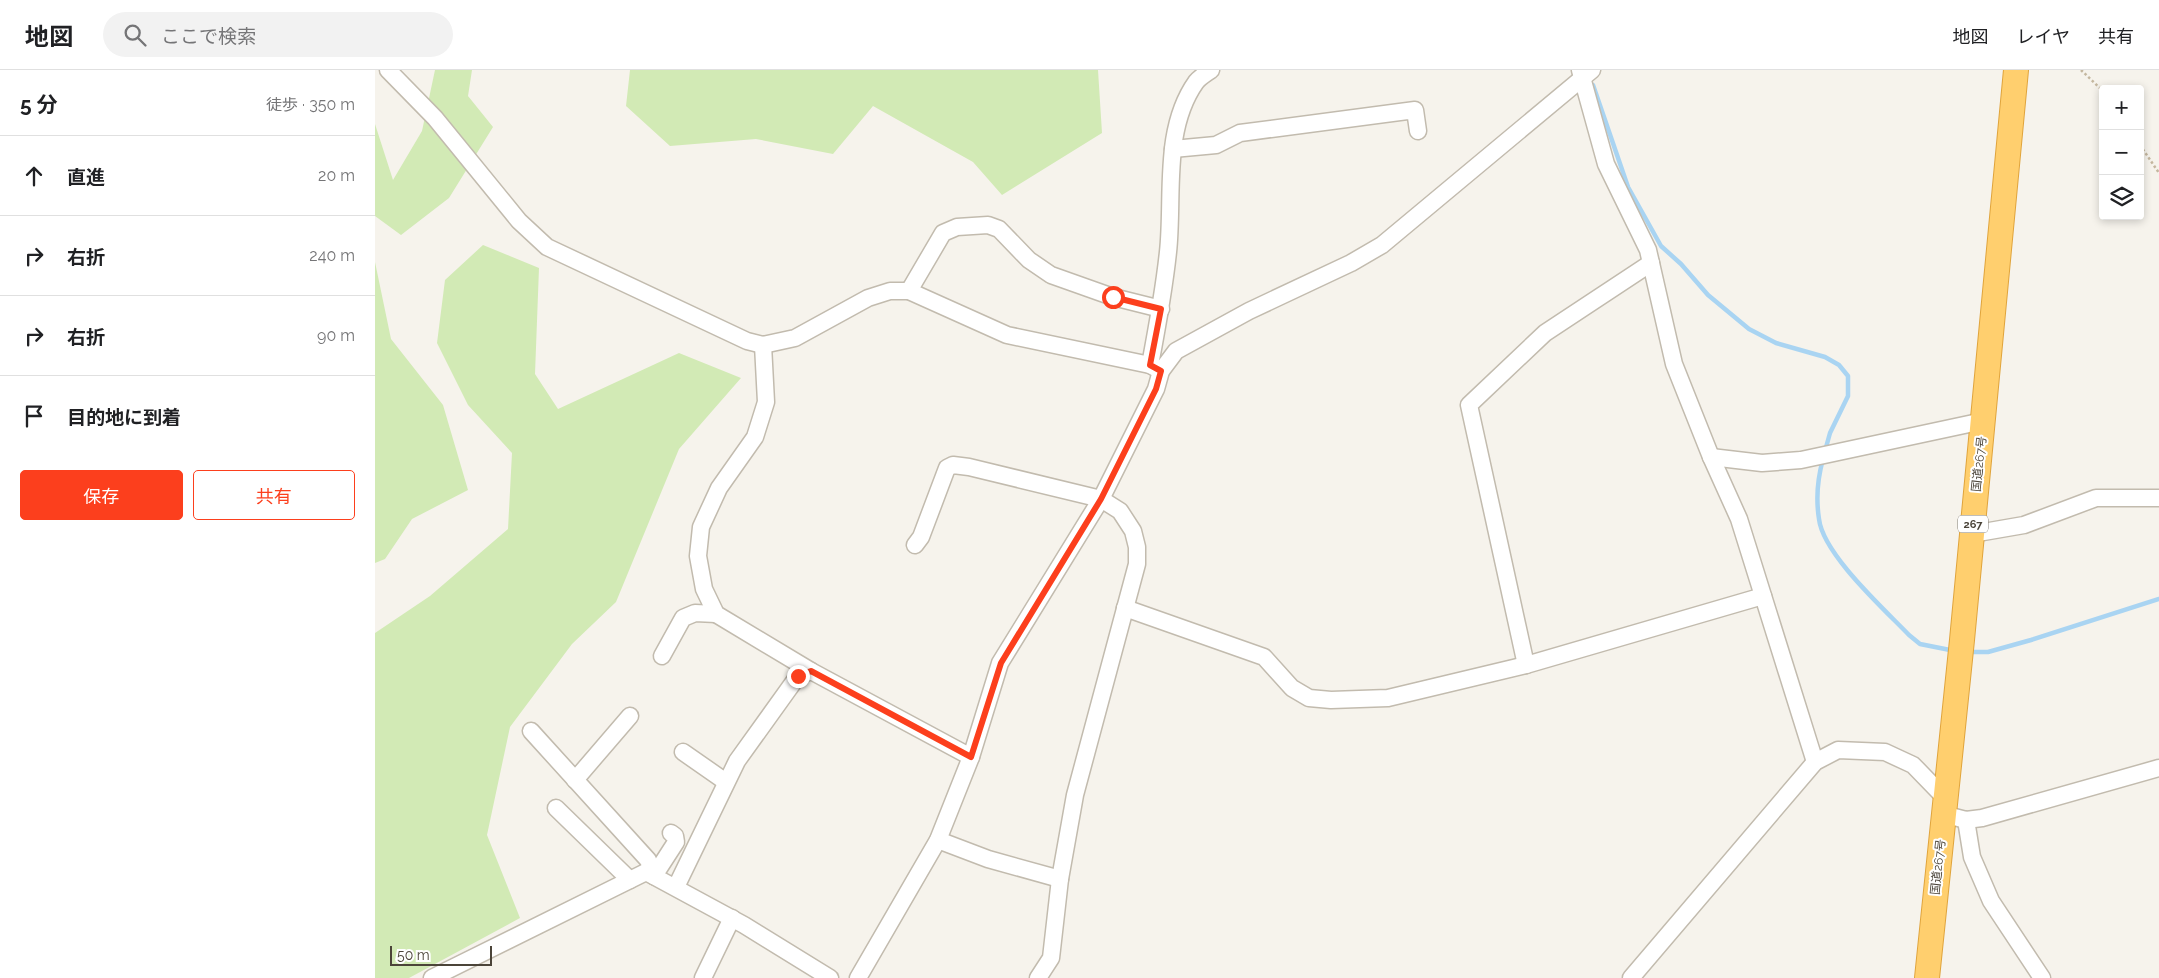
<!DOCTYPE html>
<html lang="ja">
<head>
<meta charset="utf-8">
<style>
  :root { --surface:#fff; --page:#f2f2f2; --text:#202124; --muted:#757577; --line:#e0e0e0; --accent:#fc3f1d }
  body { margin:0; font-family:Raleway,"Noto Sans JP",sans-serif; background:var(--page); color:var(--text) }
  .controls { position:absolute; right:15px; top:15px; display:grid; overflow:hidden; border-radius:5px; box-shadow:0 2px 8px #0003 }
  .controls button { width:45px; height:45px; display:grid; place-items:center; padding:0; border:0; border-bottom:1px solid var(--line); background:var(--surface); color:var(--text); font:25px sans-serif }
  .scale { position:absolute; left:15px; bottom:12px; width:102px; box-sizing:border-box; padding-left:5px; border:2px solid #4b4439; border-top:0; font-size:14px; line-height:18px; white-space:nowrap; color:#4b4439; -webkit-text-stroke:4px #fff; paint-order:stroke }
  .stop { position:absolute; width:15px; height:15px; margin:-11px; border:4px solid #fc3f1d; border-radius:50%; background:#fff }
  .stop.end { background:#fc3f1d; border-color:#fff; box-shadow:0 1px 5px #0008 }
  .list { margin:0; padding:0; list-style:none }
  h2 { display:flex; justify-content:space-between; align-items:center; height:65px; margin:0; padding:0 20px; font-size:21px }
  h2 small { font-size:16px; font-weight:400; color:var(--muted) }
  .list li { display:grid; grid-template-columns:32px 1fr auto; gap:15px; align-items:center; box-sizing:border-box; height:80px; padding:0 20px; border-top:1px solid var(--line) }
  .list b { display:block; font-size:19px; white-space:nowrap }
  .list em { font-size:16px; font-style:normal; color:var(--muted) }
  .actions { display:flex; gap:10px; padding:15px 20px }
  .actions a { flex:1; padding:11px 0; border:1px solid var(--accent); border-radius:5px; text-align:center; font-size:18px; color:var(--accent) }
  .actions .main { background:var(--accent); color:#fff }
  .icon { flex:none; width:28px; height:28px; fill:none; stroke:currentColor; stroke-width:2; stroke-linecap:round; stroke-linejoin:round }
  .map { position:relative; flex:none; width:1784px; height:908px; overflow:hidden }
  header { display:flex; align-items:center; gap:30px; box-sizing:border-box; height:70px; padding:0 25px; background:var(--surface); border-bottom:1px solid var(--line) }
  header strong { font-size:24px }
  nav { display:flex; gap:28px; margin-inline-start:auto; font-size:18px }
  .search { width:350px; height:45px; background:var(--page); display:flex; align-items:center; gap:12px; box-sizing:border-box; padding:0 18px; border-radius:28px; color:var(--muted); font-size:19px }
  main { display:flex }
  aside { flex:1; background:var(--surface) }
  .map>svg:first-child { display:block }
</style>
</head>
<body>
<header>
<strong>地図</strong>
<div class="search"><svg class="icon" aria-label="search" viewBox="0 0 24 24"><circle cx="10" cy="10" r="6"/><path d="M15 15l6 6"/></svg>ここで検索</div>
<nav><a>地図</a><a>レイヤ</a><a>共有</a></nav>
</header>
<main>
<aside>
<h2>5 分<small>徒歩 · 350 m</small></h2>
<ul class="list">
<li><svg class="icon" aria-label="ahead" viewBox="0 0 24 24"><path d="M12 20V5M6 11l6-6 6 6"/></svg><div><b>直進</b></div><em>20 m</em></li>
<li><svg class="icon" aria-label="right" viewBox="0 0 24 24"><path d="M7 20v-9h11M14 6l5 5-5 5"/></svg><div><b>右折</b></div><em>240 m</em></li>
<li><svg class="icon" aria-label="right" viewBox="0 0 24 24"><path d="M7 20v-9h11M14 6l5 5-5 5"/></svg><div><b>右折</b></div><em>90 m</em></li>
<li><svg class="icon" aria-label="arrive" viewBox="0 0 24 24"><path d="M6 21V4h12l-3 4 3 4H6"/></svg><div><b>目的地に到着</b></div></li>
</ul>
<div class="actions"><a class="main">保存</a><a>共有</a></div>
</aside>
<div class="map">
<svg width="1784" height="908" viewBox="0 0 1784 908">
  <rect width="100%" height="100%" fill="#f6f3ec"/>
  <g fill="#d2eab5">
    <path d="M 60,0 L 97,0 L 93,26 L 118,57 L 74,128 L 26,165 L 0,146 L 0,54 L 18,110 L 47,61 Z"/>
    <path d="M 255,0 L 723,0 L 727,63 L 627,125 L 598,92 L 498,36 L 458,84 L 381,69 L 295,76 L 251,36 Z"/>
    <path d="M 108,175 L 164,198 L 160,304 L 183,339 L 304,283 L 366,308 L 304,379 L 241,532 L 197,574 L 135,657 L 112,765 L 145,848 L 34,908 L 0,908 L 0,563 L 55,526 L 133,459 L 137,383 L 93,335 L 62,273 L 70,210 Z"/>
    <path d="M 0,192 L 16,269 L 68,335 L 93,420 L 37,449 L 10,489 L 0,493 Z"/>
  </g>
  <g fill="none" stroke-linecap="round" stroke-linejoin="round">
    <g stroke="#a9d4f2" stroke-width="4.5">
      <path d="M 1218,15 L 1253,117 L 1286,176 L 1306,194 L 1333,225 L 1374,259 L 1401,273 L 1450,287 L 1464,295 L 1473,306 L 1473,326 L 1455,363 L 1450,381"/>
      <path d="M 1448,389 C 1443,407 1441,430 1444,449 C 1448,484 1509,539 1534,565 L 1545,574 L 1580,581"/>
      <path d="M 1593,582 L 1613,582 L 1656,570 L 1784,529"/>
    </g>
    <defs>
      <g id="minor">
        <path d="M 13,0 L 60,48 L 144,151 L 172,177 L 372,271 L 388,275 L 420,268 L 493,228 L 515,221 L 534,221 L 632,265 L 775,295 L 786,301"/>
        <path d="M 1205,0 L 1231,94 L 1273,180 L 1299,294 L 1336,387 L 1364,449 L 1440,692"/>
        <path d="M 798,79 L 841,75 L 865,63 L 1040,40 L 1043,61"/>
        <path d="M 1276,193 L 1170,263 L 1094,335 L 1151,595 L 1388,526"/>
        <path d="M 534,221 L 568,163 L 582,157 L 613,155 L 624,159 L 654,190 L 676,205 L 738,227 L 786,239"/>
        <path d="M 388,275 L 391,332 L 380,367 L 344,418 L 326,457 L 323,486 L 329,519 L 341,544 L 436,601"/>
        <path d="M 775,295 C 782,258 789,220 793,182 C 799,127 787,60 821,12 C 825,7 832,3 836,0"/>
        <path d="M 1336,387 L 1387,393 L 1426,390 L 1608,351"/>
        <path d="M 1597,464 L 1649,455 L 1721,428 L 1784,428"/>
        <path d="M 540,475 L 546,467 L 572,398 L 578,395 L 594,397 L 726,429 L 745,441 L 758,461 L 762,477 L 762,494 L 700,725 L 685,809 L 676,888 L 663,908"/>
        <path d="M 750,538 L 889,587 L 917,618 L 934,628 L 956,630 L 1013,628 L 1151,595"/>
        <path d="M 287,586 L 308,548 L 320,543 L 341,544"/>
        <path d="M 156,661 L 273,790 L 279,806"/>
        <path d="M 308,682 L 351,712"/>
        <path d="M 200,710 L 255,646"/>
        <path d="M 181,738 L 255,810"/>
        <path d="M 1568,744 L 1591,750 L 1607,748 L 1784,698"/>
        <path d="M 1591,750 L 1597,787 L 1616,831 L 1667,908"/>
        <path d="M 563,770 L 613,789 L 685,809"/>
        <path d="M 279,806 L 301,772 L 300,766 L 296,763"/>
        <path d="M 301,817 L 362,691 L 423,606 L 436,601 L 596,687"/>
        <path d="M 57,908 L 271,802 L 369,855 L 455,908"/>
        <path d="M 328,908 L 357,848"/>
        <path d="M 483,908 L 563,770 L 596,687 L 625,593 L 726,429 L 781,319 L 786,301 L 801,281 L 874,241 L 976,193 L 1007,175 L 1217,0"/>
        <path d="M 1256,908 L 1440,692 L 1463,680 L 1510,682 L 1538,695 L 1570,728"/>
      </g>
      <path id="highway" d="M 1552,908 L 1587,570 L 1641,0"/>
    </defs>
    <use href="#minor" stroke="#c2bbae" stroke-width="19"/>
    <use href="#highway" stroke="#e0a43c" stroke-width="26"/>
    <g stroke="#c4b79f" stroke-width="2.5" stroke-dasharray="2.5 2.5" stroke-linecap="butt">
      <path d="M 1706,0 L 1728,21"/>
      <path d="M 1765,75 L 1784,103"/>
    </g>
    <use href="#minor" stroke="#fff" stroke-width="16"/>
    <use href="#highway" stroke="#ffcf6e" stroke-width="24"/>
  </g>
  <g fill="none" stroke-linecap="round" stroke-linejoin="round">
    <path stroke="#fc3f1d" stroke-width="6" d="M 423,606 L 436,601 L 596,687 L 626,593 L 726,429 L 781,319 L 786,301 L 775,295 L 786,239 L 738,227"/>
  </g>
  <g text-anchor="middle" stroke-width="4" stroke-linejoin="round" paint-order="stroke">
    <rect fill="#fff" stroke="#817c74" stroke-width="1" x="1583" y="445.5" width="30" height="17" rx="4"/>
    <g font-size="11" font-weight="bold" fill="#4b4439">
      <text x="1598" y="458">267</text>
    </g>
    <g font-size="12" fill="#4b4439" stroke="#fff">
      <text transform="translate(1604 394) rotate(-84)" y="4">国道267号</text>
      <text transform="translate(1563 797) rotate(-84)" y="4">国道267号</text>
    </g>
  </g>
</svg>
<div class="controls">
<button>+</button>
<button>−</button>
<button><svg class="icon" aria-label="layers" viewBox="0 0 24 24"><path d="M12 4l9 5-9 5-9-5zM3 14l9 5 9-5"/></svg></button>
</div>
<div class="scale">50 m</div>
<div class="stop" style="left:738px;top:227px"></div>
<div class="stop end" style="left:423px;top:606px"></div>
</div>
</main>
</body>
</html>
